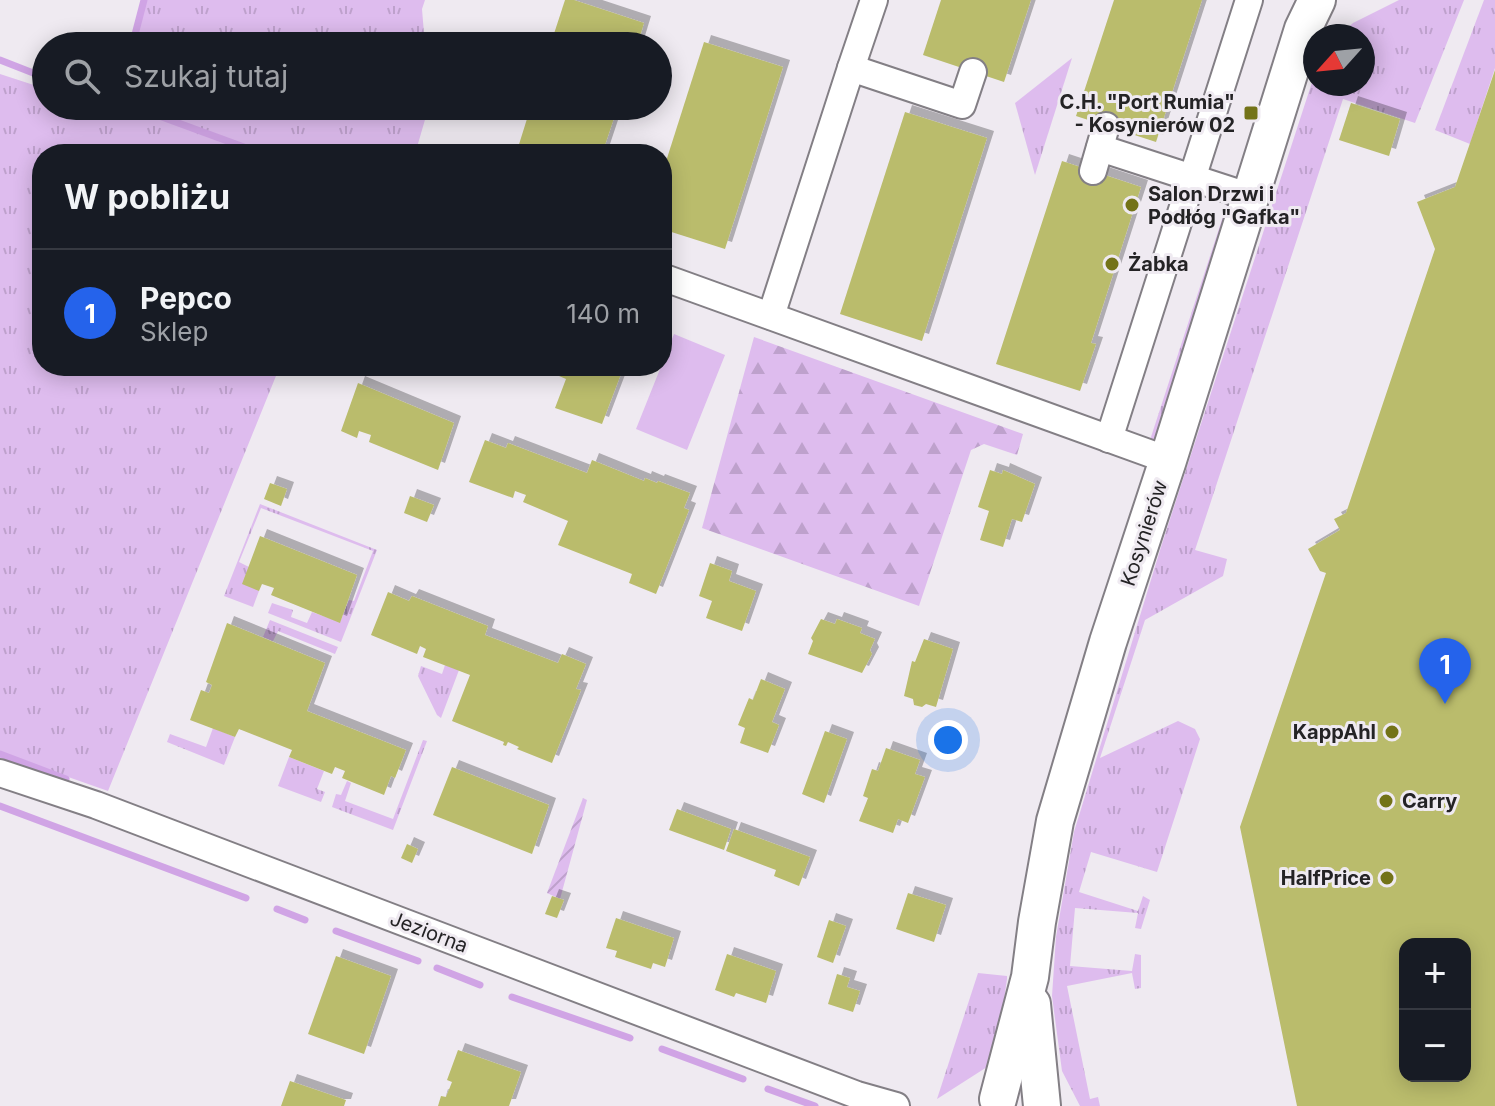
<!DOCTYPE html>
<html lang="pl">
<head>
<meta charset="utf-8">
<style>
  :root { --surface:#171b24; --page:#242831; --text:#f1f3f6; --muted:#9ea1a6; --line:#363941; --accent:#2563eb }
  body { margin:0; font-family:Inter,sans-serif; background:var(--page); color:var(--text) }
  .controls { position:absolute; right:24px; bottom:24px; display:grid; overflow:hidden; border-radius:16px; box-shadow:0 4px 20px #0003 }
  .controls button { width:72px; height:72px; display:grid; place-items:center; padding:0; border:0; border-bottom:2px solid var(--line); background:var(--surface); color:var(--text); font:40px sans-serif }
  .compass { position:absolute; left:1303px; top:24px; width:72px; height:72px; border-radius:50%; background:var(--surface); box-shadow:0 4px 20px #0003; rotate:243deg }
  .you { position:absolute; left:948px; top:740px; width:28px; height:28px; margin:-20px; border:6px solid #fff; border-radius:50%; background:#1a73e8; box-shadow:0 0 0 12px #1a73e833 }
  .badge { display:grid; place-items:center; width:52px; height:52px; border-radius:50%; background:var(--accent); color:#fff; font-size:26px; font-weight:700 }
  .pin { position:absolute; translate:-50% -66px; filter:drop-shadow(0 2px 4px #0008) }
  .pin::after { content:''; position:absolute; top:42px; width:28px; height:24px; background:inherit; clip-path:polygon(0 0,100% 0,50% 100%) }
  .list { margin:0; padding:0; list-style:none }
  h2 { display:flex; justify-content:space-between; align-items:center; height:104px; margin:0; padding:0 32px; font-size:34px }
  h2 small { font-size:26px; font-weight:400; color:var(--muted) }
  .list li { display:grid; grid-template-columns:52px 1fr auto; gap:24px; align-items:center; box-sizing:border-box; height:128px; padding:0 32px; border-top:2px solid var(--line) }
  .list b { display:block; font-size:30px; white-space:nowrap }
  .list p { margin:0; font-size:26px; white-space:nowrap; color:var(--muted) }
  .list em { font-size:26px; font-style:normal; color:var(--muted) }
  .icon { flex:none; width:44px; height:44px; fill:none; stroke:currentColor; stroke-width:2; stroke-linecap:round; stroke-linejoin:round }
  .map { position:relative; flex:none; width:1495px; height:1106px; overflow:hidden }
  .search { position:absolute; background:var(--surface); box-shadow:0 4px 20px #0003; left:32px; top:32px; width:640px; height:88px; display:flex; align-items:center; gap:20px; box-sizing:border-box; padding:0 28px; border-radius:44px; color:var(--muted); font-size:30px }
  .panel { position:absolute; background:var(--surface); box-shadow:0 4px 20px #0003; left:32px; top:144px; width:640px; height:232px; border-radius:32px }
  .map>svg:first-child { display:block }
</style>
</head>
<body>
<div class="map">
<svg width="1495" height="1106" viewBox="0 0 1495 1106">
  <defs>
    <pattern id="grass-tufts" width="24" height="20" patternUnits="userSpaceOnUse" patternTransform="scale(2)"><rect width="24" height="20" fill="#debcee"/><path d="M3 7l-1-3M5 7V3M7 7l1-3M15 17l-1-3M17 17v-4M19 17l1-3" fill="none" stroke="#bea1cc"/></pattern>
    <pattern id="forest-firs" width="22" height="20" patternUnits="userSpaceOnUse" patternTransform="scale(2)"><rect width="22" height="20" fill="#debcee"/><path d="M5 1l3.5 6h-7zM16 11l3.5 6h-7z" fill="#bea1cc"/></pattern>
    <pattern id="garden-furrows" width="10" height="10" patternUnits="userSpaceOnUse" patternTransform="scale(2)"><rect width="10" height="10" fill="#debcee"/><path d="M-1 1l2-2M0 10L10 0M9 11l2-2" fill="none" stroke="#bea1cc"/></pattern>
    <filter id="shadow"><feDropShadow dx="7" dy="-7" stdDeviation="0" flood-color="#0004"/></filter>
  </defs>
  <rect width="100%" height="100%" fill="#efeaf1"/>
  <g fill="url(#grass-tufts)">
    <path d="M 147,0 L 425,0 L 422,9 L 425,46 L 134,46 Z"/>
    <path d="M 1399,0 L 1464,0 L 1415,123 L 1343,99 L 1195,550 L 1227,559 L 1223,576 L 1145,620 L 1100,758 L 1178,721 L 1195,729 L 1200,739 L 1157,872 L 1091,852 L 1079,892 L 1138,911 L 1143,896 L 1150,900 L 1141,929 L 1135,928 L 1138,913 L 1075,908 L 1070,966 L 1132,971 L 1135,954 L 1141,955 L 1141,988 L 1135,989 L 1132,973 L 1067,986 L 1090,1099 L 1098,1097 L 1100,1106 L 1080,1106 L 1062,1071 L 1052,996 L 1056,937 L 1074,832 L 1161,547 L 1315,73 L 1315,84 L 1363,84 L 1363,36 L 1339,36 L 1353,23 Z"/>
    <path d="M 1484,0 L 1495,0 L 1495,68 L 1470,144 L 1435,130 Z"/>
    <path d="M 1072,58 L 1035,175 L 1015,103 Z"/>
    <path d="M 0,74 L 46,89 L 46,106 L 429,106 L 415,154 L 42,154 L 42,366 L 280,366 L 108,791 L 0,753 Z"/>
    <path d="M 1227,204 L 1231,208 L 1160,437 L 1150,440 Z"/>
    <path d="M 260,504 L 377,550 L 341,642 L 268,613 L 272,603 L 293,610 L 291,617 L 307,623 L 312,612 L 340,622 L 349,600 L 354,601 L 373,551 L 261,508 L 239,562 L 249,567 L 259,591 L 253,607 L 224,596 Z"/>
    <path d="M 270,620 L 338,647 L 335,654 L 278,631 L 273,641 L 263,637 Z"/>
    <path d="M 445,665 L 459,670 L 441,718 L 437,715 L 418,676 L 421,666 L 442,674 Z"/>
    <path d="M 213,728 L 235,737 L 224,765 L 167,742 L 170,734 L 206,747 Z"/>
    <path d="M 423,740 L 427,741 L 393,830 L 332,807 L 336,794 L 341,795 L 347,781 L 351,783 L 345,801 L 393,819 Z"/>
    <path d="M 289,757 L 324,771 L 317,789 L 325,792 L 321,802 L 278,786 Z"/>
    <path d="M 978,973 L 1007,976 L 1007,979 L 996,1057 L 987,1067 L 937,1099 Z"/>
  </g>
  <path fill="url(#forest-firs)" d="M 754,337 L 1023,434 L 1017,455 L 984,444 L 971,450 L 919,606 L 702,528 Z"/>
  <path fill="url(#garden-furrows)" d="M 583,798 L 587,800 L 560,899 L 547,893 Z"/>
  <path fill="#debcee" d="M 674,334 L 725,355 L 687,450 L 636,429 Z"/>
  <g fill="none" stroke-linecap="round" stroke-linejoin="round">
    <g stroke="#d0a4e5" stroke-width="7">
      <path d="M 132,46 L 144,0"/>
      <path d="M 0,60 L 46,78"/>
      <path d="M 132,106 L 263,154"/>
      <path d="M 0,754 L 66,779"/>
      <path d="M 0,806 L 246,898"/>
      <path d="M 277,909 L 305,920"/>
      <path d="M 336,931 L 418,961"/>
      <path d="M 437,968 L 480,985"/>
      <path d="M 512,997 L 630,1038"/>
      <path d="M 662,1049 L 743,1079"/>
      <path d="M 768,1089 L 815,1106"/>
    </g>
  </g>
  <g fill="#babc6c" fill-rule="evenodd" filter="url(#shadow)">
    <path d="M 565,0 L 574,0 L 644,23 L 637,46 L 550,46 Z"/>
    <path d="M 941,0 L 1031,0 L 1004,82 L 923,55 Z"/>
    <path d="M 1114,0 L 1202,0 L 1156,142 L 1076,116 Z"/>
    <path d="M 704,42 L 783,67 L 725,249 L 662,229 L 662,174 Z"/>
    <path d="M 1495,70 L 1495,1106 L 1297,1106 L 1240,827 L 1326,573 L 1320,571 L 1308,549 L 1340,530 L 1334,519 L 1346,513 L 1435,249 L 1417,202 L 1455,187 ZM 1405,944 L 1465,944 L 1465,1076 L 1405,1076 Z"/>
    <path d="M 1351,103 L 1400,119 L 1389,156 L 1339,140 Z"/>
    <path d="M 531,106 L 618,106 L 602,154 L 516,154 Z"/>
    <path d="M 905,112 L 987,138 L 922,341 L 840,314 Z"/>
    <path d="M 1062,161 L 1141,187 L 1091,343 L 1096,344 L 1080,391 L 996,364 Z"/>
    <path d="M 563,366 L 624,366 L 602,424 L 555,408 L 566,379 L 559,376 Z"/>
    <path d="M 358,383 L 454,423 L 438,470 L 369,442 L 371,435 L 359,431 L 357,438 L 341,431 Z"/>
    <path d="M 485,440 L 506,448 L 508,443 L 587,473 L 592,460 L 644,481 L 645,478 L 657,483 L 658,481 L 690,493 L 684,508 L 689,510 L 656,594 L 629,583 L 632,574 L 558,545 L 568,521 L 523,502 L 526,495 L 515,491 L 513,498 L 469,482 Z"/>
    <path d="M 990,470 L 1002,474 L 1003,470 L 1035,484 L 1022,522 L 1012,519 L 1003,547 L 980,540 L 989,511 L 978,507 Z"/>
    <path d="M 270,483 L 287,489 L 281,506 L 264,499 Z"/>
    <path d="M 410,496 L 434,505 L 427,522 L 404,513 Z"/>
    <path d="M 260,536 L 357,575 L 340,623 L 271,595 L 274,588 L 262,584 L 259,591 L 242,584 Z"/>
    <path d="M 710,563 L 732,571 L 729,581 L 756,591 L 742,631 L 706,618 L 712,601 L 699,596 Z"/>
    <path d="M 388,592 L 409,601 L 412,596 L 488,626 L 485,635 L 558,663 L 562,654 L 586,664 L 576,689 L 581,690 L 552,763 L 517,749 L 519,747 L 508,742 L 506,746 L 503,745 L 504,742 L 452,721 L 470,675 L 423,657 L 426,649 L 420,646 L 417,654 L 371,635 Z"/>
    <path d="M 821,619 L 835,624 L 837,619 L 862,628 L 860,633 L 875,639 L 870,650 L 872,654 L 862,673 L 808,654 L 813,641 L 811,638 Z"/>
    <path d="M 227,623 L 325,663 L 307,711 L 406,750 L 395,778 L 391,776 L 384,795 L 342,778 L 345,771 L 335,767 L 332,774 L 289,757 L 292,750 L 239,729 L 235,737 L 190,720 L 201,690 L 209,693 L 212,685 L 206,682 Z"/>
    <path d="M 924,639 L 953,649 L 936,707 L 926,704 L 922,707 L 914,705 L 913,699 L 904,696 L 912,661 L 915,662 Z"/>
    <path d="M 761,679 L 785,689 L 772,722 L 779,725 L 768,753 L 740,743 L 745,728 L 738,725 L 749,698 L 753,700 Z"/>
    <path d="M 825,731 L 847,739 L 824,803 L 802,794 Z"/>
    <path d="M 886,748 L 920,760 L 915,774 L 925,777 L 908,823 L 898,819 L 893,833 L 859,821 L 868,798 L 863,796 L 872,769 L 878,771 Z"/>
    <path d="M 452,767 L 549,805 L 532,854 L 433,815 Z"/>
    <path d="M 677,809 L 731,829 L 724,850 L 669,830 Z"/>
    <path d="M 734,829 L 810,857 L 799,886 L 774,876 L 776,870 L 726,851 Z"/>
    <path d="M 407,844 L 418,849 L 412,863 L 401,858 Z"/>
    <path d="M 908,893 L 946,905 L 934,942 L 896,929 Z"/>
    <path d="M 552,896 L 564,900 L 557,918 L 545,914 Z"/>
    <path d="M 616,918 L 674,938 L 665,967 L 653,963 L 651,969 L 615,957 L 617,951 L 606,948 Z"/>
    <path d="M 829,920 L 846,926 L 833,963 L 817,957 Z"/>
    <path d="M 727,954 L 776,971 L 766,1003 L 736,993 L 734,997 L 715,990 Z"/>
    <path d="M 336,956 L 391,976 L 364,1054 L 308,1034 Z"/>
    <path d="M 837,974 L 850,978 L 847,987 L 860,991 L 853,1012 L 828,1004 Z"/>
    <path d="M 458,1050 L 521,1072 L 509,1106 L 438,1106 L 441,1096 L 446,1097 L 452,1082 L 447,1080 Z"/>
    <path d="M 290,1081 L 346,1100 L 344,1106 L 281,1106 Z"/>
  </g>
  <g fill="none" stroke-linecap="round" stroke-linejoin="round">
    <defs>
      <g id="minor">
        <path d="M 851,68 L 874,0"/>
        <path d="M 1100,148 L 1251,197"/>
        <path d="M 1093,171 L 1106,126"/>
        <path d="M 662,277 L 1168,460"/>
        <path d="M 771,316 L 851,68 L 962,105 L 973,72"/>
        <path d="M 1109,439 L 1249,0"/>
        <path d="M 0,773 L 96,805 L 857,1095 L 896,1106"/>
      </g>
      <g id="secondary">
        <path d="M 1032,1004 L 1042,1106"/>
        <path d="M 998,1099 L 1030,977 L 1037,922 L 1055,821 L 1108,642 L 1168,460 L 1303,29 L 1317,0"/>
      </g>
    </defs>
    <use href="#minor" stroke="#837f85" stroke-width="30"/>
    <use href="#secondary" stroke="#837f85" stroke-width="40"/>
    <use href="#minor" stroke="#fff" stroke-width="26"/>
    <use href="#secondary" stroke="#fff" stroke-width="36"/>
  </g>
  <g fill="#737318" stroke="#efeaf1" stroke-width="3">
    <rect x="1243" y="105" width="16" height="16" rx="4"/>
    <circle cx="1132" cy="205" r="8"/>
    <circle cx="1112" cy="264" r="8"/>
    <circle cx="1392" cy="732" r="8"/>
    <circle cx="1386" cy="801" r="8"/>
    <circle cx="1387" cy="878" r="8"/>
  </g>
  <g text-anchor="middle" stroke-width="6" stroke-linejoin="round" paint-order="stroke">
    <g font-size="20" font-weight="bold" fill="#242325" stroke="#efeaf1" text-anchor="end">
      <text x="1235" y="109">C.H. "Port Rumia"<tspan x="1235" dy="23">- Kosynierów 02</tspan></text>
      <text x="1148" y="201" text-anchor="start">Salon Drzwi i<tspan x="1148" dy="23">Podłóg "Gafka"</tspan></text>
      <text x="1128" y="271" text-anchor="start">Żabka</text>
      <text x="1376" y="739">KappAhl</text>
      <text x="1402" y="808" text-anchor="start">Carry</text>
      <text x="1371" y="885">HalfPrice</text>
    </g>
    <g font-size="20" fill="#242325" stroke="#efeaf1">
      <text transform="translate(1144 533) rotate(-72)" y="7">Kosynierów</text>
      <text transform="translate(429 932) rotate(21)" y="7">Jeziorna</text>
    </g>
  </g>
</svg>
<div class="controls">
<button>+</button>
<button>−</button>
</div>
<svg class="compass" viewBox="-18 -18 36 36"><path d="M0-13l5 13h-10z" fill="#e53935"/><path d="M0 13l5-13h-10z" fill="#9ea1a6"/></svg>
<div class="you"></div>
<div class="pin badge" style="left:1445px;top:704px">1</div>
<div class="search"><svg class="icon" aria-label="search" viewBox="0 0 24 24"><circle cx="10" cy="10" r="6"/><path d="M15 15l6 6"/></svg>Szukaj tutaj</div>
<section class="panel">
<h2>W pobliżu<small></small></h2>
<ul class="list">
<li><span class="badge">1</span><div><b>Pepco</b><p>Sklep</p></div><em>140 m</em></li>
</ul>
</section>
</div>
</body>
</html>
